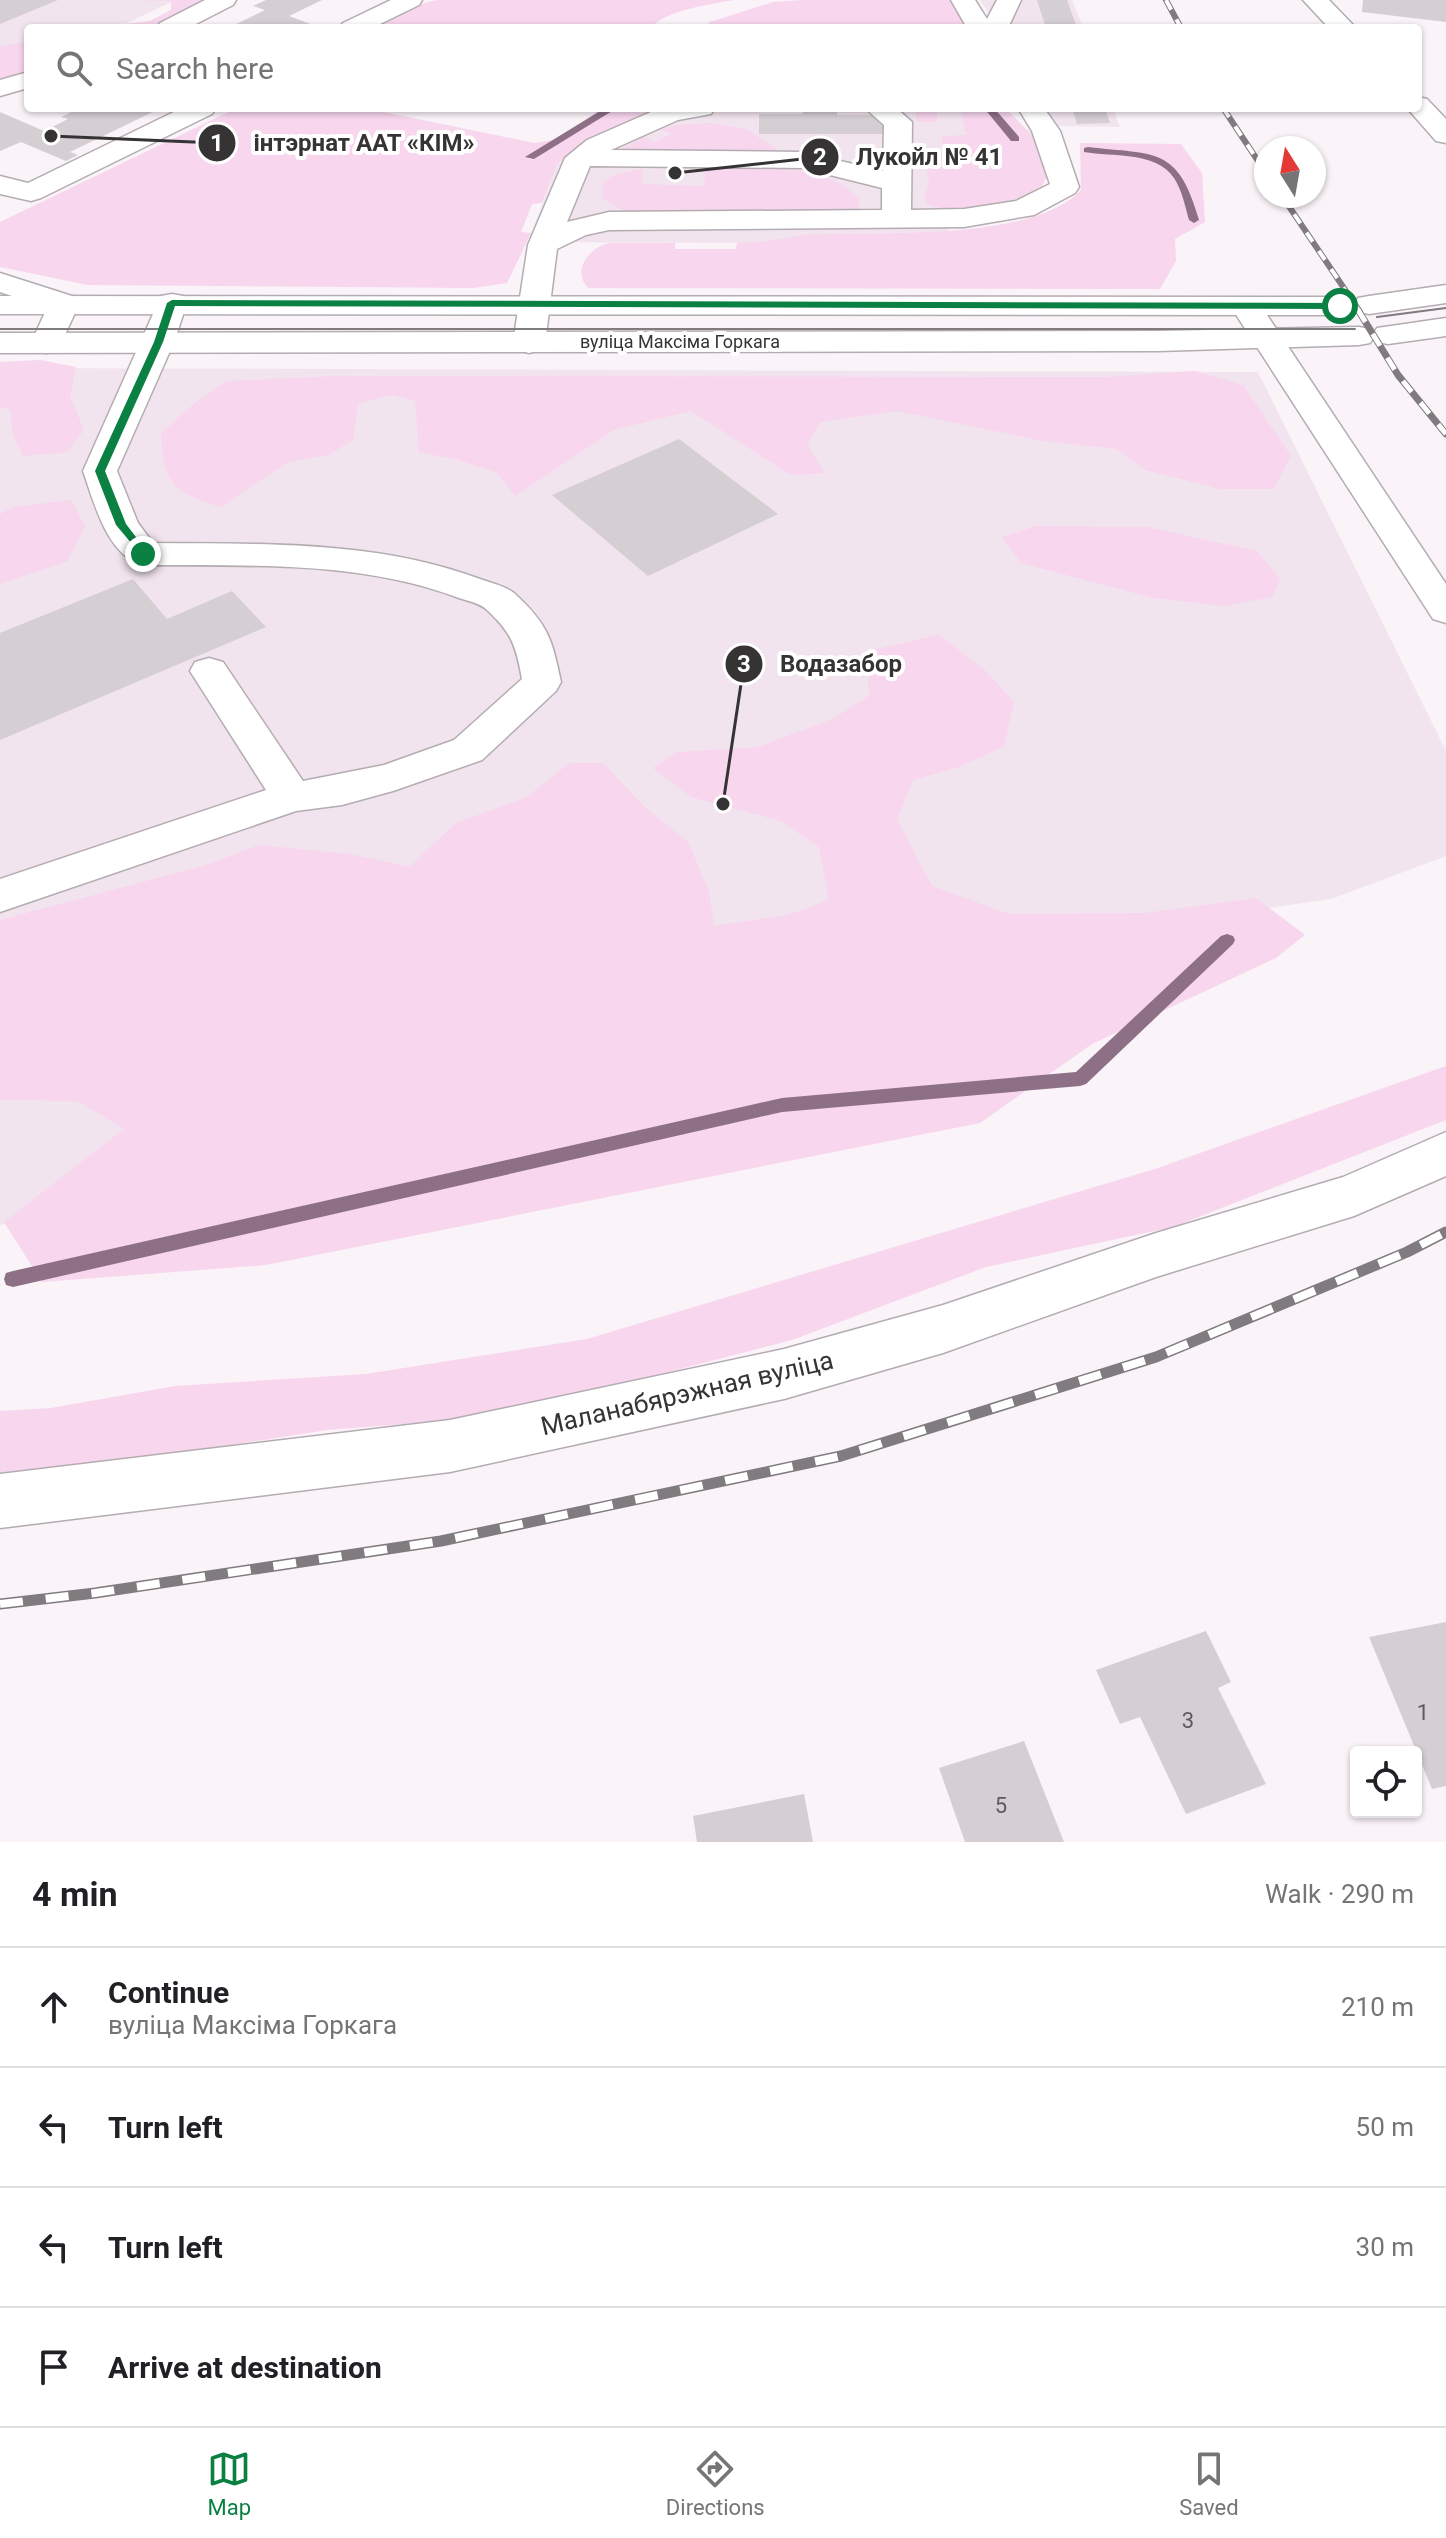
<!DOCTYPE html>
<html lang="en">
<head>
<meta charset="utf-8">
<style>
  :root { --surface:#fff; --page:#f2f2f2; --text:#202124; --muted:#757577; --line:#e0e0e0; --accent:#0b8043 }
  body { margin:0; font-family:Roboto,sans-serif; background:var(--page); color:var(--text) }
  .controls { position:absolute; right:24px; bottom:24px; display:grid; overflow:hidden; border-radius:8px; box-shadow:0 2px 6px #0004 }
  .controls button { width:72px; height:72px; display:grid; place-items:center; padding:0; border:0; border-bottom:2px solid var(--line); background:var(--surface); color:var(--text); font:40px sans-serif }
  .compass { position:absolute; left:1254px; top:136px; width:72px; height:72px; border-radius:50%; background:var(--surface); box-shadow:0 2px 6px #0004; rotate:349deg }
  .stop { position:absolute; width:24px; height:24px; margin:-18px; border:6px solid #0b8043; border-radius:50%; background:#fff }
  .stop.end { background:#0b8043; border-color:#fff; box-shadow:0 2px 8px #0008 }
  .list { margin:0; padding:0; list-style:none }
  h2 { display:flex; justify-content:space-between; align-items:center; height:104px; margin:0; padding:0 32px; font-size:34px }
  h2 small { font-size:26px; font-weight:400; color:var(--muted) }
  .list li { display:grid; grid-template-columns:52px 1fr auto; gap:24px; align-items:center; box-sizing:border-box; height:120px; padding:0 32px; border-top:2px solid var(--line) }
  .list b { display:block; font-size:30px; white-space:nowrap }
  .list p { margin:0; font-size:26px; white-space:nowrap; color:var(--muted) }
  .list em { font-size:26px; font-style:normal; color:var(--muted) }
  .icon { flex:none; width:44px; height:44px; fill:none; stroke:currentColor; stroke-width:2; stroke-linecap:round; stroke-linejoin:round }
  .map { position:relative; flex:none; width:1446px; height:1842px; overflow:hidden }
  .search { position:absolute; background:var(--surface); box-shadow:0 2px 6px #0004; left:24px; right:24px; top:24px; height:88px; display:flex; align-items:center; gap:20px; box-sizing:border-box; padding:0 28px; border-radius:8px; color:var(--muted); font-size:30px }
  .sheet { height:584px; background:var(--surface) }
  nav { display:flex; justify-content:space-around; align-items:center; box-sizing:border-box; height:112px; border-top:2px solid var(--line); background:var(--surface); font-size:22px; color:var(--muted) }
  nav a { display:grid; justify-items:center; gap:4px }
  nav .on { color:var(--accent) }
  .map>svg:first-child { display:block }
</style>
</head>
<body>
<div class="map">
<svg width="1446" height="1842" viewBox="0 0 1446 1842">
  <rect width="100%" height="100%" fill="#faf3f8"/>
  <g fill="#f2e4ee">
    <path d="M 0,0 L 176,0 L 116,28 L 28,28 L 28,69 L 0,82 Z"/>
    <path d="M 980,0 L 1072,0 L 1083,28 L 999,28 Z"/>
    <path d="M 649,108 L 998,108 L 1032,135 L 1047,176 L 953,210 L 948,233 L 817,234 L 769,243 L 528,242 L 558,163 Z"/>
    <path d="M 1044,108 L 1113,108 L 1120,127 L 1054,126 Z"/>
    <path d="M 0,368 L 1258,372 L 1446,751 L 1446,856 L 1331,899 L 1156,924 L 782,1058 L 0,1225 Z"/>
  </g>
  <g fill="#f7d6ee">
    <path d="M 123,0 L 213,0 L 156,28 L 89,28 L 150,21 L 171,10 L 171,1 Z"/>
    <path d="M 437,0 L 734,0 C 712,4 665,10 651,28 L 378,28 L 381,23 L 417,5 Z"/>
    <path d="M 802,0 L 959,0 L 964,28 L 702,28 L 710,22 L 773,2 Z"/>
    <path d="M 28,42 L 28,78 L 0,80 L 0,46 Z"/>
    <path d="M 237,108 L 364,108 L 535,143 L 558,139 L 602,108 L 664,108 L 602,136 L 558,163 L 542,203 L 532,204 L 521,232 L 531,233 L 507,283 L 474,288 L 88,285 L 0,267 L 0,222 Z"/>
    <path d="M 915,108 L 1005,108 L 1032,135 L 1047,176 L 1040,190 C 1004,204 966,218 928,205 L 924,198 L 929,180 L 925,159 L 944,152 L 942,136 L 966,135 L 961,112 L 937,112 L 937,122 L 917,122 Z"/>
    <path d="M 710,123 L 746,129 L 780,151 L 778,154 L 616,152 L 644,137 L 654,142 L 671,134 L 662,129 L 676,125 Z"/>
    <path d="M 1080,143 L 1181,144 L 1202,173 L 1205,222 L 1175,239 L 1176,261 L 1160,289 L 588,288 C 571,270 590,247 609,243 L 675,243 L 675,249 L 736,249 L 737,243 C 767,243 793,235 822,234 C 888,232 1035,240 1081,190 Z"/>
    <path d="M 643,168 L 642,184 L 704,186 L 706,169 C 753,169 825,159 859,200 L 859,209 L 852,214 L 630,214 L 601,198 L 603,183 L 614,175 Z"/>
    <path d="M 40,360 L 76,367 L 70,396 L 84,430 L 67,452 L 23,456 L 13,436 L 10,410 L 0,407 L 0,362 Z"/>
    <path d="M 1195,371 L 1243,385 L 1291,456 L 1274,489 L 1220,489 L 1145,470 L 1117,449 L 1043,441 L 897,411 L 821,422 L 807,445 L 825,473 L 791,475 L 691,411 L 614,430 L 515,496 L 497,473 L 459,460 L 419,452 L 415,401 L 391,395 L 358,404 L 353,440 L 329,455 L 288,462 L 221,507 C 173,493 163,482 161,433 L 196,402 L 227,381 L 338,376 L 1106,377 Z"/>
    <path d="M 71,500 L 85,526 L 68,561 L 0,584 L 0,514 L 14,507 Z"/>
    <path d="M 1037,526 L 1147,527 L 1257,551 L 1280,579 L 1272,597 L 1224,606 L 1153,598 L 1021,563 L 1002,537 Z"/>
    <path d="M 939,635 L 987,672 L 1014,702 L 1004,746 L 959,767 L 913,780 L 897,819 L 932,886 L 1009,914 L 1145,913 L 1256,898 L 1305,935 L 1276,958 L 1092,1044 L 980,1123 L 266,1265 L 42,1282 L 4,1222 L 124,1129 L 78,1101 L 0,1100 L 0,920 L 206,865 L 259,845 L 350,854 L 409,867 L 456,823 L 527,797 L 569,763 L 603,763 L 645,807 L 689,843 L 709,892 L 714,926 L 788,915 L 829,900 L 819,847 L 781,821 L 691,797 L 653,768 L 677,752 L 758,747 L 832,719 L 869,696 L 867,651 Z"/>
    <path d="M 1446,1066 L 1446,1120 L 1173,1227 L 986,1267 L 792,1340 L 494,1417 L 327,1430 L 109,1464 L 0,1478 L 0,1411 L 51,1408 L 175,1386 L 366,1374 L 587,1339 L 1155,1169 Z"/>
  </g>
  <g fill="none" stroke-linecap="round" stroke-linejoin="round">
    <g fill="#8e7086" fill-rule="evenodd">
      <path d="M 605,108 L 617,108 L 534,159 L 525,157 Z"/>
      <path d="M 984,108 L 994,108 L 1019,137 L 1019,141 L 1011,141 Z"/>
      <path d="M 1088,147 C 1156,155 1178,146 1199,220 L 1194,223 L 1189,220 C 1185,206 1182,190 1174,178 C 1156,151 1112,157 1084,152 L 1084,148 Z"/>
      <path d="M 1227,934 L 1233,936 L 1235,940 L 1233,944 L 1086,1084 L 1080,1086 L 782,1112 L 13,1287 L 6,1285 L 4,1279 L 6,1273 L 13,1271 L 782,1098 L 1076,1072 L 1221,936 Z"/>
    </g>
  </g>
  <g fill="#d5ced3">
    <path d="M 0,0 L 58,0 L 0,24 Z"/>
    <path d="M 266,0 L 322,0 L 289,16 L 321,28 L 228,28 L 265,10 L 253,6 Z"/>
    <path d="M 1037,0 L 1067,0 L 1077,28 L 1046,28 Z"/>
    <path d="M 1363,0 L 1446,0 L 1446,22 L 1362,12 Z"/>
    <path d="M 79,108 L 161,108 L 70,152 L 78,155 L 66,161 L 21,142 L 0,151 L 0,112 L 44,131 L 68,119 L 61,117 Z"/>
    <path d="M 803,108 L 837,108 L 837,115 L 883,115 L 885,134 L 759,134 L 759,114 L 803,114 Z"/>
    <path d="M 1072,108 L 1105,108 L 1110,123 L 1077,124 Z"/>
    <path d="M 679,439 L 778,514 L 648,576 L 552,495 Z"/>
    <path d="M 133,579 L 167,619 L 232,591 L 266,627 L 0,740 L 0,633 Z"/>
    <path d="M 1446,1622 L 1446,1786 L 1432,1789 L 1369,1637 Z"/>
    <path d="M 1206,1631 L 1231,1682 L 1218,1688 L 1266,1784 L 1186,1814 L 1140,1717 L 1120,1724 L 1096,1670 Z"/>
    <path d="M 1024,1741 L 1064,1842 L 965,1842 L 939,1768 Z"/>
    <path d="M 804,1794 L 813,1842 L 697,1842 L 693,1816 Z"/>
  </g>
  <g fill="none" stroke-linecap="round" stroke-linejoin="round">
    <defs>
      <g id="minor">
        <path d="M 205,0 L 236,0 L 233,5 L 188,28 L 156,28 L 160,23 Z"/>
        <path d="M 391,0 L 422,0 L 419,5 L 372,28 L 339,28 L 343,23 Z"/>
        <path d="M 951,0 L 975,0 L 987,19 L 997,0 L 1021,0 L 1008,28 L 967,28 Z"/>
        <path d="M 1303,0 L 1329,0 L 1356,28 L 1329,28 Z"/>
        <path d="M 28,72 L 28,88 L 0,96 L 0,80 Z"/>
        <path d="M 1418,97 L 1427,99 L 1446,119 L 1446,143 L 1436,141 L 1407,108 L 1418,108 Z"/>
        <path d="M 182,108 L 216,108 L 212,114 L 41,198 L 31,201 L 0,194 L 0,176 L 28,183 Z"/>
        <path d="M 660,108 L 715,108 L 711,114 L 678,120 L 611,150 L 802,152 L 883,171 L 884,125 L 865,108 L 896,108 L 912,122 L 911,210 L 964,209 L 1016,201 L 1050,184 L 1032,131 L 1018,108 L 1044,108 L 1060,131 L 1079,187 L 1075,193 L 1034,215 L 964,227 L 609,230 L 586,235 L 557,249 L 545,343 L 540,350 L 529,353 L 518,350 L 513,343 L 528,245 L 565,158 L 587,140 ZM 590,166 L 802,168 L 882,188 L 882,210 L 609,212 L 567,222 Z"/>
        <path d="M 0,273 L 75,297 L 79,304 L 58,350 L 47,353 L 36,350 L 31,343 L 47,308 L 0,292 Z"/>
        <path d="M 172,294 L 183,296 L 187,303 L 174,342 L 117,471 L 138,523 L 153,543 C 262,544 377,540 480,579 C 491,583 505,586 514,593 C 548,624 552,639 561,682 L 556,691 L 482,760 L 393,791 L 342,805 L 296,811 L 0,912 L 0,879 L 266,790 L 190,671 L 195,662 L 209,658 L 223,662 L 303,781 L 384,765 L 454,740 L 522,679 C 516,646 512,633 487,610 C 480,603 468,601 459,598 C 360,560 247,566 143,565 C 107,556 94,502 83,471 L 161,296 Z"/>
        <path d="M 1246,298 L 1257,300 L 1446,584 L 1446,623 L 1433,619 L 1231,307 L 1235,300 Z"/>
        <path d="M 1446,1132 L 1446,1176 L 1354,1216 L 1156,1277 L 943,1353 L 784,1399 L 450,1472 L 0,1528 L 0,1474 L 450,1420 L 784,1349 L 943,1305 L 1156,1233 L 1343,1177 Z"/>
      </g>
      <g id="major">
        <path d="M 1446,285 L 1446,303 L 1369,314 L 1358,312 L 1355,307 L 1351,313 L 1340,315 L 0,314 L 0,296 L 1340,297 L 1351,299 L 1354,304 L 1358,298 L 1369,296 Z"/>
        <path d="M 1446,318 L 1446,336 L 1388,344 L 1377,342 L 1374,337 L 1370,343 L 1359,345 L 1158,351 L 0,353 L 0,333 L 1158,331 L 1359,327 L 1370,329 L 1373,334 L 1377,328 Z"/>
      </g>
    </defs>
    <use href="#minor" stroke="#b3acb1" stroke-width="3"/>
    <use href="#major" stroke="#b3acb1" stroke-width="3"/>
    <use href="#minor" fill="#fff" fill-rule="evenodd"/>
    <use href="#major" fill="#fff" fill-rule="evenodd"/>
    <g stroke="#807b7f" stroke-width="2">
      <path d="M 1377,317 L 1446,308"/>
      <path d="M 0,329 L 1355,329"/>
    </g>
    <defs>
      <g id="rail-far2">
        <path d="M 1166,0 L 1181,28"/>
        <path d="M 1223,108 L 1266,173"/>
        <path d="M 1282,196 L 1360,312"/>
      </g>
      <path id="rail-far1" d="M 1358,310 L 1398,375 L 1446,434"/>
      <path id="rail" d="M 0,1604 L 95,1593 L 441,1541 L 841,1456 L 1156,1357 L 1407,1252 L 1446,1232"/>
    </defs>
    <use href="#rail-far2" stroke="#807b7f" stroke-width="6"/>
    <use href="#rail-far1" stroke="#807b7f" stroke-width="7"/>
    <use href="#rail" stroke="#807b7f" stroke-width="11"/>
    <use href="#rail-far2" stroke="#fff" stroke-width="4" stroke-dasharray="11" stroke-linecap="butt"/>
    <use href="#rail-far1" stroke="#fff" stroke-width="5" stroke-dasharray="14" stroke-linecap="butt"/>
    <use href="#rail" stroke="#fff" stroke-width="8" stroke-dasharray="23" stroke-linecap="butt"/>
  </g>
  <path fill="#0b8043" d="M 172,300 L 1340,303 L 1345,306 L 1340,309 L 175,306 L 163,342 L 105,471 L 126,524 L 149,554 L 143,557 L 116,525 L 95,471 L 154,342 L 167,303 Z"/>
  <g text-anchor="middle" stroke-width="8" stroke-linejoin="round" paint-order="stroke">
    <g font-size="18" fill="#363335" stroke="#fff">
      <text x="680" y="348">вуліца Максіма Горкага</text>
    </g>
    <g font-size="22" fill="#5e5a5c">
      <text x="1423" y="1720">1</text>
      <text x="1188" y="1728">3</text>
      <text x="1001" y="1813">5</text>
    </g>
    <g font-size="26" fill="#363335" stroke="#fff">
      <text transform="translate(687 1393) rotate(-13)" y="9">Маланабярэжная вуліца</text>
    </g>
  </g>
  <path fill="none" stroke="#363335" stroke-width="3" d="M51 136L217 143M675 173L820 157M723 804L744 664"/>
  <g fill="#363335" stroke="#fff" stroke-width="3">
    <circle cx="51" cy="136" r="8"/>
    <circle cx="675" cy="173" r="8"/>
    <circle cx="723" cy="804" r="8"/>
    <circle cx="217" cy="143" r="20"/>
    <circle cx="820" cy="157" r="20"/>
    <circle cx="744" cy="664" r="20"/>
  </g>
  <g font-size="24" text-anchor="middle" font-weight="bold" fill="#fff">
    <text x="217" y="151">1</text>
    <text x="820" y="165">2</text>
    <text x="744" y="672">3</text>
  </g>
  <g font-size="24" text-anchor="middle" font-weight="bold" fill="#363335" stroke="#fff" stroke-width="8" stroke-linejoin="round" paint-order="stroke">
    <text x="364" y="151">інтэрнат ААТ «КІМ»</text>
    <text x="929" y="165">Лукойл № 41</text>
    <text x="841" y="672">Водазабор</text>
  </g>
</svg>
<div class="controls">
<button><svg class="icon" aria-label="locate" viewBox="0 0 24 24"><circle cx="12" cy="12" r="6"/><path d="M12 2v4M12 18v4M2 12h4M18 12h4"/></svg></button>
</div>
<svg class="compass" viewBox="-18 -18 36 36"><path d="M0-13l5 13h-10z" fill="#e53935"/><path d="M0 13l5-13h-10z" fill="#757577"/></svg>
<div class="stop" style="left:1340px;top:306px"></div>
<div class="stop end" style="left:143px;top:554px"></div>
<div class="search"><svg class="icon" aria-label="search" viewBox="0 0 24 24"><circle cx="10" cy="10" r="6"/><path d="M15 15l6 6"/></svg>Search here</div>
</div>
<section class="sheet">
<h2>4 min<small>Walk · 290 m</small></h2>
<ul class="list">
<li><svg class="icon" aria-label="ahead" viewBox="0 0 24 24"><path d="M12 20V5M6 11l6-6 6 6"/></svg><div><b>Continue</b><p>вуліца Максіма Горкага</p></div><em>210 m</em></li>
<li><svg class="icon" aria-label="left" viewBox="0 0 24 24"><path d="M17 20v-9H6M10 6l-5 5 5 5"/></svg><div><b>Turn left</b></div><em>50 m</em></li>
<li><svg class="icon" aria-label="left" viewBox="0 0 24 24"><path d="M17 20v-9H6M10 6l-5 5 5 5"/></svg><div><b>Turn left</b></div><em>30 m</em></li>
<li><svg class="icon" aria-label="arrive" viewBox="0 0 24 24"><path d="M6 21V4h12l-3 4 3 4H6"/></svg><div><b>Arrive at destination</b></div></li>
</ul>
</section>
<nav>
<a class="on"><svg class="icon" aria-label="map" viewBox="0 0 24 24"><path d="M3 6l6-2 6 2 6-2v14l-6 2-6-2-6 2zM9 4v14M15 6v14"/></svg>Map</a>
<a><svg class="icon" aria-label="directions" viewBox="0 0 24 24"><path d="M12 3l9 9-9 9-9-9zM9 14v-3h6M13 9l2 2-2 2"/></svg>Directions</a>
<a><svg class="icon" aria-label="saved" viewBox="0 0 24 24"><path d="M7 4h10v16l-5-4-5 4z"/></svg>Saved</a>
</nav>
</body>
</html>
